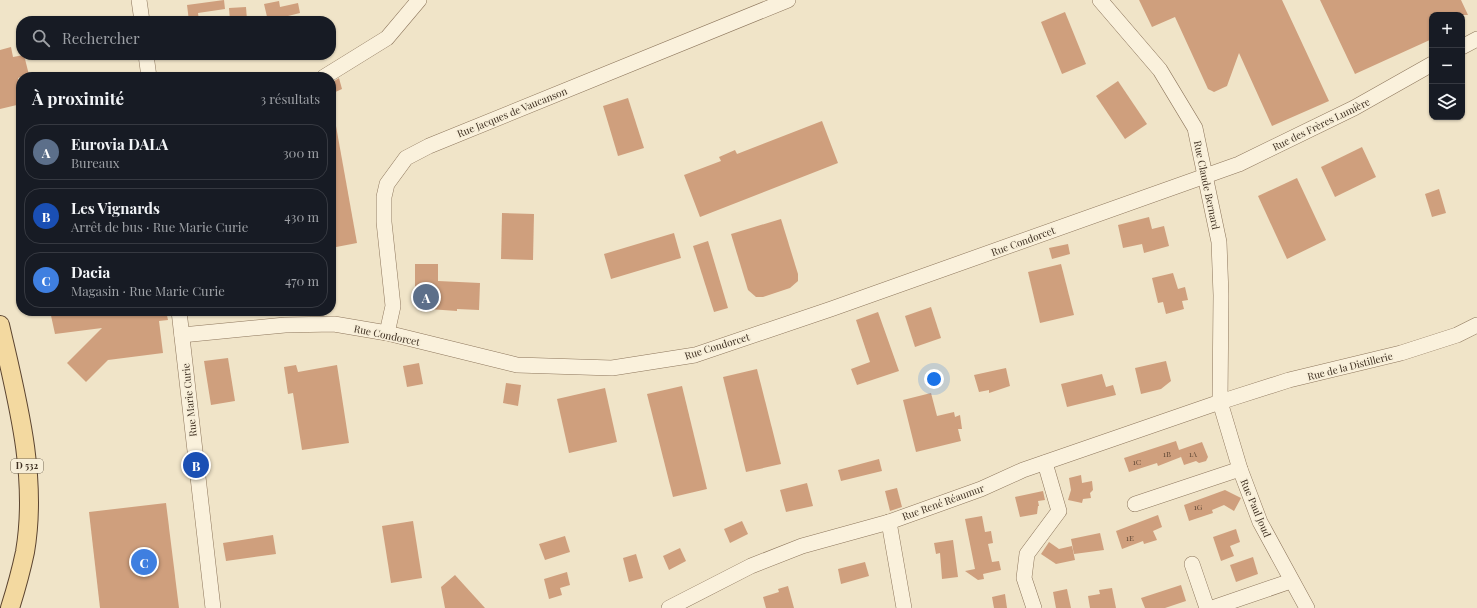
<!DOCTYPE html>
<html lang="fr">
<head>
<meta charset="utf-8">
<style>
  :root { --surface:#171b24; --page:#242831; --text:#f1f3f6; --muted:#9ea1a6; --line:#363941; --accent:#db2777 }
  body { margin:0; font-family:"Playfair Display",serif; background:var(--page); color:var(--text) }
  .controls { position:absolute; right:12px; top:12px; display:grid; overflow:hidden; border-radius:8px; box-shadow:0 1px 3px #0004 }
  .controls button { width:36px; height:36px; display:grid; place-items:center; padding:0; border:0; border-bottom:1px solid var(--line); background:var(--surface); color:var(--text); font:20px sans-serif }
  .you { position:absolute; left:934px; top:379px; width:14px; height:14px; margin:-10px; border:3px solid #fff; border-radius:50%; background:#1a73e8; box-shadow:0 0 0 6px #1a73e833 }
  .badge { display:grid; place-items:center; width:26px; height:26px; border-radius:50%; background:var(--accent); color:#fff; font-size:13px; font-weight:700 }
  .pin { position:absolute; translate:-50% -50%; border:2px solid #fff; box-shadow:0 1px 4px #0006 }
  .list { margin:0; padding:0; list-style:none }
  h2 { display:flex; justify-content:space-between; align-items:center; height:52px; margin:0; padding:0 16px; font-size:17px }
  h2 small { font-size:13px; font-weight:400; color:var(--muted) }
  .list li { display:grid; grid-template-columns:26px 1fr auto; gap:12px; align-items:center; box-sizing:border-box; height:56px; margin:0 8px 8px; padding:0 8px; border:1px solid var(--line); border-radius:16px }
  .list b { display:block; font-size:15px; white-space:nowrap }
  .list p { margin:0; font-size:13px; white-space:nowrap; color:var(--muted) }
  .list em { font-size:13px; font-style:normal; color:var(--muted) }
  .icon { flex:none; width:22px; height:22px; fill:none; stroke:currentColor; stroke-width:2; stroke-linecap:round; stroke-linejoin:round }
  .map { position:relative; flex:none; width:1477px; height:608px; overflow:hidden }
  .search { position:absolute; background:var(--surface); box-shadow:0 1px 3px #0004; left:16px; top:16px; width:320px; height:44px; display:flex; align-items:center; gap:10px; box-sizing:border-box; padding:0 14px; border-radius:16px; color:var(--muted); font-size:15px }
  .panel { position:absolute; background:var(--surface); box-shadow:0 1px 3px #0004; left:16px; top:72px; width:320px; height:244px; border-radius:16px }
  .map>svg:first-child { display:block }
</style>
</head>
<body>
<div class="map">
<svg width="1477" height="608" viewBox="0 0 1477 608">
  <rect width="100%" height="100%" fill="#f0e4c8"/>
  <g fill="#cf9f7d">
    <path d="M 224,0 L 225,9 L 198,13 L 199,21 L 189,21 L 187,5 Z"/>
    <path d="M 1139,0 L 1282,0 L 1329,101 L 1272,126 L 1239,53 L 1227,86 L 1214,92 L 1208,89 L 1175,17 L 1152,27 Z"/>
    <path d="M 1320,0 L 1461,0 L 1468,15 L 1432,15 L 1432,39 L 1355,74 Z"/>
    <path d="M 279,1 L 280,7 L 298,3 L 300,13 L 268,21 L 264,4 Z"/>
    <path d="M 246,7 L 247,20 L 230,21 L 229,8 Z"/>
    <path d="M 1065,12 L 1086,64 L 1062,74 L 1041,22 Z"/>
    <path d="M 11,47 L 13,57 L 24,55 L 29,75 L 18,78 L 21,93 L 21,104 L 0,109 L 0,50 Z"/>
    <path d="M 339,78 L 342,89 L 331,94 L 331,83 Z"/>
    <path d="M 1118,81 L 1147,124 L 1125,139 L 1096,96 Z"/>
    <path d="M 628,98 L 644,148 L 618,156 L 603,106 Z"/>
    <path d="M 822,121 L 838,163 L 700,217 L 684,175 L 721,161 L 719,157 L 735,150 L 737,154 Z"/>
    <path d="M 331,126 L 336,126 L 357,243 L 331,248 Z"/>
    <path d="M 1362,147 L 1376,177 L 1335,197 L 1321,167 Z"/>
    <path d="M 1297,178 L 1326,240 L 1287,259 L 1258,196 Z"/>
    <path d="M 1439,189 L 1446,213 L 1432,217 L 1425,194 Z"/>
    <path d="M 502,213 L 534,214 L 533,260 L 501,259 Z"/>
    <path d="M 1149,217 L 1152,229 L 1164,226 L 1169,246 L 1144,253 L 1142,244 L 1123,248 L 1118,225 Z"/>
    <path d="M 781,219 L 798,274 L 798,281 L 790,288 L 763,297 L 756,297 L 748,290 L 731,234 Z"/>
    <path d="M 674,233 L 681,258 L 611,279 L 604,254 Z"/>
    <path d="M 708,241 L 728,308 L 714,312 L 693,246 Z"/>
    <path d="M 1068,244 L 1070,254 L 1052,259 L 1049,248 Z"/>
    <path d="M 415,264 L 438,264 L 438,281 L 480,283 L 479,310 L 457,309 L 457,311 L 415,308 Z"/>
    <path d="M 1061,264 L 1074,315 L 1040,323 L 1028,272 Z"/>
    <path d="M 1173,273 L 1178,289 L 1185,287 L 1188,300 L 1182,301 L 1184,309 L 1166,314 L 1163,302 L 1158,303 L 1152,278 Z"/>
    <path d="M 931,307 L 941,338 L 915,347 L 905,316 Z"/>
    <path d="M 50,311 L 166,311 L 168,320 L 159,321 L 163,353 L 108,360 L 86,382 L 67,363 L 102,328 L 55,334 Z"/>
    <path d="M 878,312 L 899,371 L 857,385 L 851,369 L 870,362 L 856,320 Z"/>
    <path d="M 228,358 L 235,401 L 211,405 L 204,361 Z"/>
    <path d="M 1166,361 L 1171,381 L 1161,389 L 1141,394 L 1135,368 Z"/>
    <path d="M 419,363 L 423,384 L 407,387 L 403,366 Z"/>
    <path d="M 296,365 L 298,372 L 337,365 L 349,443 L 302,450 L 293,393 L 288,394 L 284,367 Z"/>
    <path d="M 1006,368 L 1010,386 L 989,393 L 989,390 L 979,392 L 974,375 Z"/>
    <path d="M 757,369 L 781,464 L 746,472 L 723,377 Z"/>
    <path d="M 1102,374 L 1106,387 L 1113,385 L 1116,395 L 1067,407 L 1061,384 Z"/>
    <path d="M 506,383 L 521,385 L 518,406 L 503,403 Z"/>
    <path d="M 682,386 L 707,489 L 673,497 L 647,394 Z"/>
    <path d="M 605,388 L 617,442 L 569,453 L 557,399 Z"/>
    <path d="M 931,393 L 937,416 L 954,412 L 955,417 L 960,415 L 962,429 L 958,429 L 961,441 L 916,452 L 903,400 Z"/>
    <path d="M 1176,441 L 1179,450 L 1202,442 L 1208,457 L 1206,461 L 1199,463 L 1196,461 L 1184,465 L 1180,454 L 1181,457 L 1158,466 L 1157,463 L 1129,472 L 1124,458 Z"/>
    <path d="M 879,459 L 882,471 L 841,481 L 838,470 Z"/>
    <path d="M 1081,475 L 1082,483 L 1092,481 L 1093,490 L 1090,493 L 1091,498 L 1083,499 L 1082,503 L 1068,500 L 1071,490 L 1069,478 Z"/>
    <path d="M 807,483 L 813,506 L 786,512 L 780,490 Z"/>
    <path d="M 897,488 L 902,507 L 890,511 L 885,491 Z"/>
    <path d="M 1225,490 L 1241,498 L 1234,511 L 1224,505 L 1212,510 L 1213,513 L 1189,521 L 1184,505 Z"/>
    <path d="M 1043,491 L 1045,500 L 1038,501 L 1039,506 L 1038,506 L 1037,514 L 1020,517 L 1015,497 Z"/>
    <path d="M 166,503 L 179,608 L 100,608 L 89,512 Z"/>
    <path d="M 1158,515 L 1162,527 L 1153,531 L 1157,540 L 1144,544 L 1143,541 L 1122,549 L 1116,531 Z"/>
    <path d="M 982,516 L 985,532 L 991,531 L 993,543 L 988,544 L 992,562 L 999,561 L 1001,570 L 983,574 L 984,579 L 978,580 L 965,571 L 975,569 L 965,519 Z"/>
    <path d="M 413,521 L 422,578 L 391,583 L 382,526 Z"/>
    <path d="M 742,521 L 748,534 L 730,543 L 724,529 Z"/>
    <path d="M 1236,529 L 1240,542 L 1230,546 L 1234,556 L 1221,561 L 1213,537 Z"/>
    <path d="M 1100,533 L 1104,550 L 1074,554 L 1071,539 Z"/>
    <path d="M 273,535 L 276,554 L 226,561 L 223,543 Z"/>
    <path d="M 565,536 L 570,552 L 545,560 L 539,544 Z"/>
    <path d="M 953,540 L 958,577 L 942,579 L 940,553 L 936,554 L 934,543 Z"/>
    <path d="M 1049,542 L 1059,549 L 1072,546 L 1075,560 L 1056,564 L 1041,554 Z"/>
    <path d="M 680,548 L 686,561 L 669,570 L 663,556 Z"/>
    <path d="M 636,554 L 643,578 L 629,582 L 623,558 Z"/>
    <path d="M 1253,557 L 1258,574 L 1236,582 L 1230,565 Z"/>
    <path d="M 865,562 L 869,576 L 841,584 L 838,569 Z"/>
    <path d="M 567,572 L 570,585 L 560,588 L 562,595 L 549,599 L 544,579 Z"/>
    <path d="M 455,575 L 485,608 L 445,608 L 441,587 Z"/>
    <path d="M 1181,585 L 1186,601 L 1165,608 L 1145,608 L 1141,598 Z"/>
    <path d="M 788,586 L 794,608 L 766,608 L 763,597 L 779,592 L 778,589 Z"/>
    <path d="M 1112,588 L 1116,608 L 1090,608 L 1088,596 L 1100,594 L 1099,590 Z"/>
    <path d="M 1067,589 L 1071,608 L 1056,608 L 1053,592 Z"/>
    <path d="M 1005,594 L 1007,608 L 994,608 L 992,597 Z"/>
  </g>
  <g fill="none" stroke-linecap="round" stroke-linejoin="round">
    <defs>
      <g id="minor">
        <path d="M 139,0 L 142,21"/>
        <path d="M 1100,0 L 1160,70 L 1195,128 L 1219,242 L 1221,295 L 1220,402 L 1240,469 L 1260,522 L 1307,608"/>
        <path d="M 1462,47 L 1477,39"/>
        <path d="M 146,55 L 149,77"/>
        <path d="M 324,77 L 387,38 L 419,0"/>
        <path d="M 179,311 L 213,608"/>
        <path d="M 387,333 L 393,306 L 384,222 L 384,197 L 387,184 L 406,158 L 429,146 L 788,0"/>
        <path d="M 182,335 L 285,325 L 334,324 L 387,333 L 517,365 L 612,368 L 695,355 L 831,309 L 1239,164 L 1354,108 L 1432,64"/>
        <path d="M 1135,504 L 1240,469"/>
        <path d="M 889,522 L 904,608"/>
        <path d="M 1192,564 L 1207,608"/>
        <path d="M 669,608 L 751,566 L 802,546 L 889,522 L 981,489 L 1023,470 L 1220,402 L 1289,380 L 1401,353 L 1457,335 L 1477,325"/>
        <path d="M 1034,608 L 1024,578 L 1027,554 L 1059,511 L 1045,463"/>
        <path d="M 1212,608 L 1291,581"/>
      </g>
      <path id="major" d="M 0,325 C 17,399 38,476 25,552 C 21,571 16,589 10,608"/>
    </defs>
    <use href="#minor" stroke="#8d765c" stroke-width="16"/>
    <use href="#major" stroke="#5b4430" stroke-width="20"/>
    <use href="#minor" stroke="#faf1dc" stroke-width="15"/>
    <use href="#major" stroke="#f3d9a0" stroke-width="18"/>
  </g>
  <g text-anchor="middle" stroke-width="3" stroke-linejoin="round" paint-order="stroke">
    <g font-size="8" fill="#624a37">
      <text x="1167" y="457">1B</text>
      <text x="1193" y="457">1A</text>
      <text x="1137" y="465">1C</text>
      <text x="1198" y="510">1G</text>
      <text x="1130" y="541">1E</text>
    </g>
    <rect fill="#f7eed8" stroke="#756857" stroke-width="1" x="11" y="459" width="32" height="14" rx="3"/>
    <g font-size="9" font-weight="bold" fill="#3d2e20">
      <text x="27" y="469">D 532</text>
    </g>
    <g font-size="10" fill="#3d2e20" stroke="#f7eed8">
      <text transform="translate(512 112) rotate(-22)" y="4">Rue Jacques de Vaucanson</text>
      <text transform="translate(1321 124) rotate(-26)" y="4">Rue des Frères Lumière</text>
      <text transform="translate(1207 185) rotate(78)" y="4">Rue Claude Bernard</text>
      <text transform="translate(1023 241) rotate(-20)" y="4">Rue Condorcet</text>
      <text transform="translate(387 335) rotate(12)" y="4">Rue Condorcet</text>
      <text transform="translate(717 346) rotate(-17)" y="4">Rue Condorcet</text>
      <text transform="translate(1350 366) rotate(-14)" y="4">Rue de la Distillerie</text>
      <text transform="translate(189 400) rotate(-96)" y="4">Rue Marie Curie</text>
      <text transform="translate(943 502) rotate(-20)" y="4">Rue René Réaumur</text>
      <text transform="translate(1256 508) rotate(67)" y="4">Rue Paul Joud</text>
    </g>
  </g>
</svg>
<div class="controls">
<button>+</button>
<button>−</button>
<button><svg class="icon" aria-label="layers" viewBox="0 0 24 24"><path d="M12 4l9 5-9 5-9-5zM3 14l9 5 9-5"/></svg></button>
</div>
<div class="you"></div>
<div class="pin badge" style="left:426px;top:297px;background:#5c6f8a">A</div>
<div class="pin badge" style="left:196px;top:465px;background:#1a4fb4">B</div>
<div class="pin badge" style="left:144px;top:562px;background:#3f7fe0">C</div>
<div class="search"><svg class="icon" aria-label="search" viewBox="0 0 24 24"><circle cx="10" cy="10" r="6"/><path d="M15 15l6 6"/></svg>Rechercher</div>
<section class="panel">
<h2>À proximité<small>3 résultats</small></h2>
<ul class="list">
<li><span class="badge" style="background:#5c6f8a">A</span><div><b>Eurovia DALA</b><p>Bureaux</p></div><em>300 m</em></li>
<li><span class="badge" style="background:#1a4fb4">B</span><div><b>Les Vignards</b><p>Arrêt de bus · Rue Marie Curie</p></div><em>430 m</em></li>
<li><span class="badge" style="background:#3f7fe0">C</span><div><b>Dacia</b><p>Magasin · Rue Marie Curie</p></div><em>470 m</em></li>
</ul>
</section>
</div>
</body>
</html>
